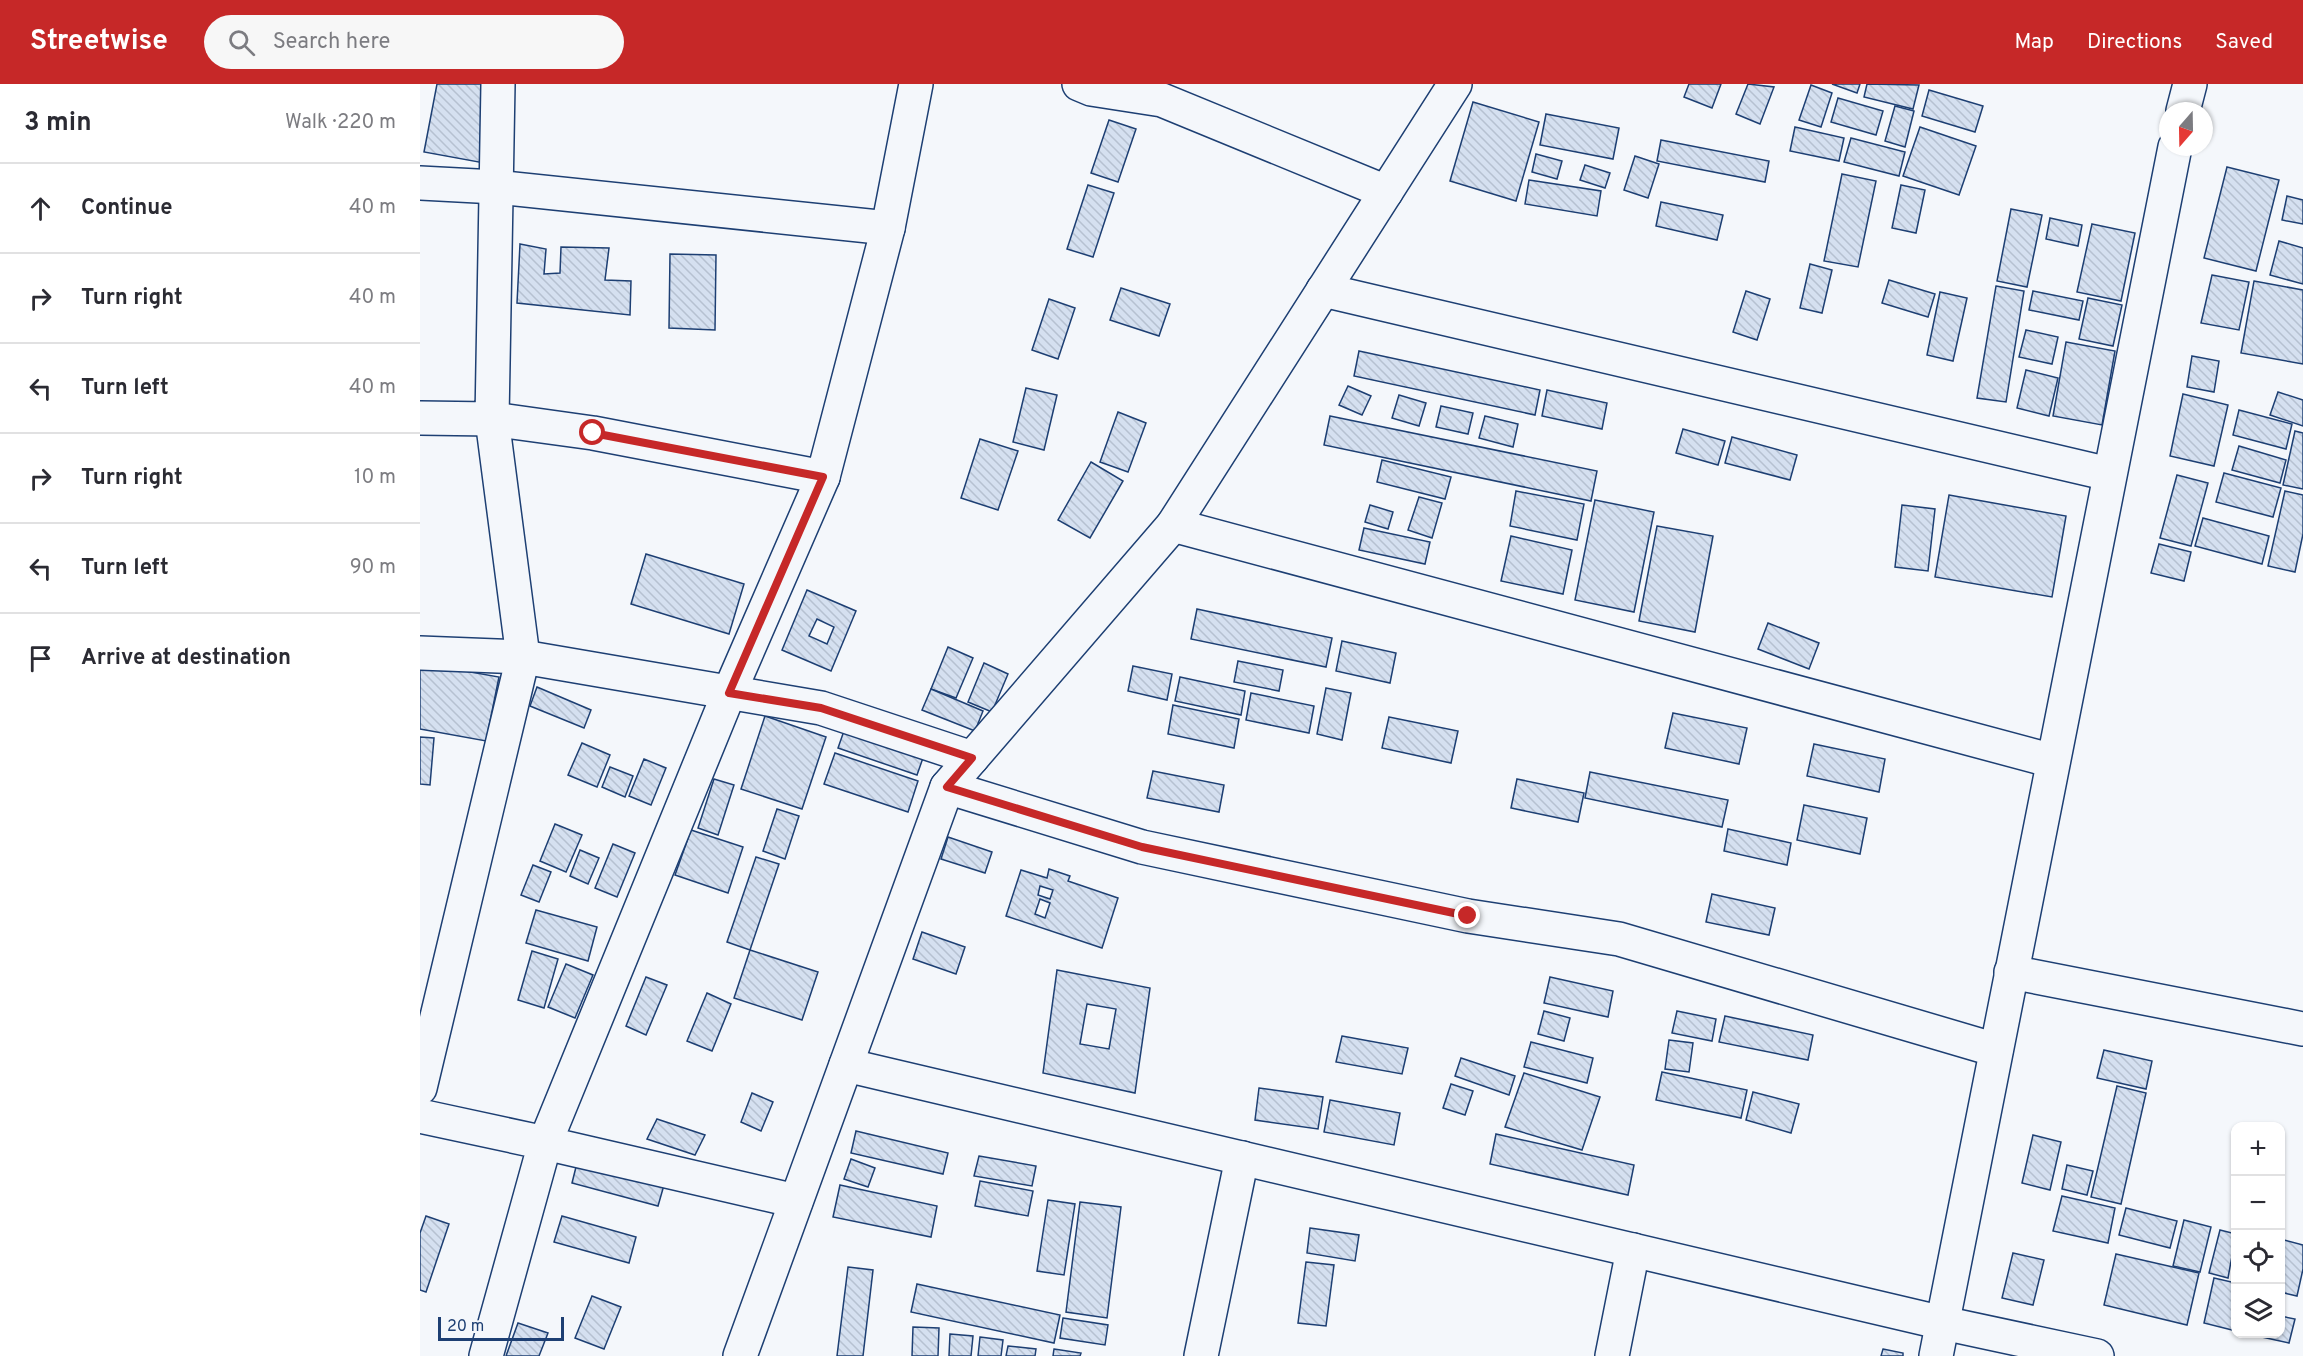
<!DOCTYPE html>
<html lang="en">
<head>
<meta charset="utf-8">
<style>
  :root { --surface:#fff; --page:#f7f7f7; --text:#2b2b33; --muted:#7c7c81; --line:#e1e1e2; --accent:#c62828 }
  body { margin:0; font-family:Overpass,sans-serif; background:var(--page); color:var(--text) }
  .controls { position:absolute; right:18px; bottom:18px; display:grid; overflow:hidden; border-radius:12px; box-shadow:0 2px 4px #0004 }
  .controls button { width:54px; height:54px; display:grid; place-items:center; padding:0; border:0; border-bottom:2px solid var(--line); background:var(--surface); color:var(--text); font:30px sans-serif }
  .compass { position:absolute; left:1739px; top:18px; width:54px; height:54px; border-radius:50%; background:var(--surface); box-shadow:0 2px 4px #0004; rotate:200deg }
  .scale { position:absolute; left:18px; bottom:15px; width:126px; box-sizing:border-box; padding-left:6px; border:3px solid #1d3f73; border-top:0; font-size:16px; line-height:21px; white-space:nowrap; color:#1d3f73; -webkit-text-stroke:4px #f4f7fb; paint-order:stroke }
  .stop { position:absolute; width:18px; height:18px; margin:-14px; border:4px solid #c62828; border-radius:50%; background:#fff }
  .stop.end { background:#c62828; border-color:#fff; box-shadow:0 2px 6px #0008 }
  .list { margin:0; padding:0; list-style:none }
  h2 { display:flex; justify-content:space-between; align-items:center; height:78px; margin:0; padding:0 24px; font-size:26px }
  h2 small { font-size:20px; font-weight:400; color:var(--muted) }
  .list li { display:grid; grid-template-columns:39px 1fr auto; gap:18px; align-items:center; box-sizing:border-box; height:90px; padding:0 24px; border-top:2px solid var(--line) }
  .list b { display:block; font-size:22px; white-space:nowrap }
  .list em { font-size:20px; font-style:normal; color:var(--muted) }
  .icon { flex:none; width:33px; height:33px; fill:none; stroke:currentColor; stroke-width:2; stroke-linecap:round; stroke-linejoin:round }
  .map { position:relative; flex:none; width:1883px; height:1272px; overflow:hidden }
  header { display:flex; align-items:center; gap:36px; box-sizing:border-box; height:84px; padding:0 30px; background:var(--accent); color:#fff }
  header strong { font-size:28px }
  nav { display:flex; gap:33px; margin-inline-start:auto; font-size:21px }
  .search { width:420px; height:54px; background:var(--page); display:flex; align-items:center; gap:15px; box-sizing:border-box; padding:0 21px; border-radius:33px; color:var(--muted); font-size:22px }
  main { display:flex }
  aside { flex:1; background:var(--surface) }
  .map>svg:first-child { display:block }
</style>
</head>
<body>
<header>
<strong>Streetwise</strong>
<div class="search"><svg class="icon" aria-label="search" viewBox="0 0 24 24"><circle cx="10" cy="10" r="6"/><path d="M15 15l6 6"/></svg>Search here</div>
<nav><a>Map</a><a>Directions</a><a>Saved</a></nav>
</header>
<main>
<aside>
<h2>3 min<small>Walk · 220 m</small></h2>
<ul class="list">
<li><svg class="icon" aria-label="ahead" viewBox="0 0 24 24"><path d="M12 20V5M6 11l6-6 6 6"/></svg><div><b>Continue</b></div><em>40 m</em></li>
<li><svg class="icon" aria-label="right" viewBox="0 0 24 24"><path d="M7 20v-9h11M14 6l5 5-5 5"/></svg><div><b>Turn right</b></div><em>40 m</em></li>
<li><svg class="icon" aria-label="left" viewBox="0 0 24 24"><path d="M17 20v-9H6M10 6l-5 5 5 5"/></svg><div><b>Turn left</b></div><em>40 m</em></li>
<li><svg class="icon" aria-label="right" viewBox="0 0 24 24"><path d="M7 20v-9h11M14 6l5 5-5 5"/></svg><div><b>Turn right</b></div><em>10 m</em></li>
<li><svg class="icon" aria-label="left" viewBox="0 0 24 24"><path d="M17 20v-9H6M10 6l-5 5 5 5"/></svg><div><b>Turn left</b></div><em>90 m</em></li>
<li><svg class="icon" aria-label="arrive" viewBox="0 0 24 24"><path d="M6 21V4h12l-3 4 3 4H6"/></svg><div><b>Arrive at destination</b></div></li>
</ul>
</aside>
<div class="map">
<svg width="1883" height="1272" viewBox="0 0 1883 1272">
  <defs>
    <pattern id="building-back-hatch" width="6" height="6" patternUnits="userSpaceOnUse" patternTransform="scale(1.5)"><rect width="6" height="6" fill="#d5e0f0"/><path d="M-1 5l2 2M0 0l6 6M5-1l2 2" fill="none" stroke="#b6c1d1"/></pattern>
  </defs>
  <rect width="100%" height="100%" fill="#f4f7fb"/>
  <g fill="url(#building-back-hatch)" stroke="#1d3f73" stroke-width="1.5" fill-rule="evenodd">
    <path d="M 17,0 L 78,0 L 64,79 L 4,68 Z"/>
    <path d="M 1269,0 L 1301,0 L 1292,24 L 1264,13 Z"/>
    <path d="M 1328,0 L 1354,3 L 1340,40 L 1316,30 Z"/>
    <path d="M 1412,0 L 1440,0 L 1437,9 Z"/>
    <path d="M 1447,0 L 1499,1 L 1493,25 L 1444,13 Z"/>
    <path d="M 1391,1 L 1412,9 L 1401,43 L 1379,36 Z"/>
    <path d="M 1509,6 L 1563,22 L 1555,48 L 1502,32 Z"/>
    <path d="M 1418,14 L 1463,27 L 1456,51 L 1411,38 Z"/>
    <path d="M 1053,18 L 1119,38 L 1096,117 L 1030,97 Z"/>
    <path d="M 1475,22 L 1494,27 L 1485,63 L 1465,57 Z"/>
    <path d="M 1126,30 L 1199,44 L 1193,75 L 1120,61 Z"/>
    <path d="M 689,36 L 716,45 L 698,98 L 671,89 Z"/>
    <path d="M 1375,43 L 1424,54 L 1419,77 L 1370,67 Z"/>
    <path d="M 1500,43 L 1556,62 L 1539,111 L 1483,92 Z"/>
    <path d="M 1431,54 L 1485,68 L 1479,92 L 1424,78 Z"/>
    <path d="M 1241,56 L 1349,77 L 1345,98 L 1237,77 Z"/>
    <path d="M 1116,70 L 1142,77 L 1137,95 L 1112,88 Z"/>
    <path d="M 1215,72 L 1239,80 L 1228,114 L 1204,106 Z"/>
    <path d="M 1165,81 L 1190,89 L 1185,104 L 1160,96 Z"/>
    <path d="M 1807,83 L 1859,96 L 1836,187 L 1784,174 Z"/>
    <path d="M 1422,90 L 1456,97 L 1438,183 L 1404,177 Z"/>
    <path d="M 1109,96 L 1181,107 L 1177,132 L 1105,120 Z"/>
    <path d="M 668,101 L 694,109 L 673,173 L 647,165 Z"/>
    <path d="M 1481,101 L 1505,106 L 1496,149 L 1472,144 Z"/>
    <path d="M 1867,112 L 1883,116 L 1883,140 L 1862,136 Z"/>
    <path d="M 1241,118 L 1303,131 L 1297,156 L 1236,142 Z"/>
    <path d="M 1591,125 L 1622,131 L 1607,203 L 1577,197 Z"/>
    <path d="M 1630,134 L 1662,141 L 1658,162 L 1626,155 Z"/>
    <path d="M 1672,140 L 1715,149 L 1701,217 L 1657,208 Z"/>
    <path d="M 1859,157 L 1883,164 L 1883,200 L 1850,191 Z"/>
    <path d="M 100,160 L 126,165 L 124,190 L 140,189 L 141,163 L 189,164 L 185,196 L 211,197 L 210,231 L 97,219 Z"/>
    <path d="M 250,170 L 296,171 L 295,246 L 249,244 Z"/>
    <path d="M 1390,180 L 1412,186 L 1402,229 L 1380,224 Z"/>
    <path d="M 1792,191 L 1829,198 L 1819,246 L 1781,239 Z"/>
    <path d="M 1469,196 L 1515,210 L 1508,233 L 1462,219 Z"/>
    <path d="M 1834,197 L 1883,206 L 1883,280 L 1821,269 Z"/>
    <path d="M 1576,202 L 1604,207 L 1586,318 L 1557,314 Z"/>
    <path d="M 701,204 L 750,220 L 739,252 L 690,236 Z"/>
    <path d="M 1326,207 L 1350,215 L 1337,256 L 1313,248 Z"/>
    <path d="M 1613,207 L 1663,217 L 1659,236 L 1609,226 Z"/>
    <path d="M 1520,208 L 1547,214 L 1533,277 L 1507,271 Z"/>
    <path d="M 1668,214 L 1702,221 L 1693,262 L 1659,255 Z"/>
    <path d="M 629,215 L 655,224 L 638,275 L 612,266 Z"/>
    <path d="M 1606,246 L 1638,253 L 1632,280 L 1599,273 Z"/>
    <path d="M 1646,258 L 1695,267 L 1682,341 L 1633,332 Z"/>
    <path d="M 939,267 L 1120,306 L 1115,331 L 934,292 Z"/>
    <path d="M 1772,272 L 1799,277 L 1794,308 L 1767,303 Z"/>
    <path d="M 1606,286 L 1638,294 L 1629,332 L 1597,324 Z"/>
    <path d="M 928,302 L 951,312 L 942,331 L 919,321 Z"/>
    <path d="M 606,304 L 637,311 L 624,366 L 593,358 Z"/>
    <path d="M 1127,306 L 1187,319 L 1182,345 L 1122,332 Z"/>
    <path d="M 1858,308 L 1883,316 L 1883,342 L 1850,331 Z"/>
    <path d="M 1763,310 L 1808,321 L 1794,382 L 1750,372 Z"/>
    <path d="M 979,311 L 1006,319 L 999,342 L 972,334 Z"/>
    <path d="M 1021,322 L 1053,329 L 1048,350 L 1016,343 Z"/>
    <path d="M 1819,326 L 1872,340 L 1866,365 L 1813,351 Z"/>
    <path d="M 698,328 L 726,339 L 708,388 L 680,378 Z"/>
    <path d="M 910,332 L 1177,387 L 1171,417 L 904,361 Z"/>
    <path d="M 1065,332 L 1098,340 L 1093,363 L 1059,354 Z"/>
    <path d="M 1263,345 L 1305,357 L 1298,381 L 1256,369 Z"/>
    <path d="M 1875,347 L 1883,349 L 1883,405 L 1863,401 Z"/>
    <path d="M 1312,353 L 1377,371 L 1370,396 L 1305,379 Z"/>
    <path d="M 560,355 L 598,367 L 578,426 L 541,414 Z"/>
    <path d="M 1819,362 L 1866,376 L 1860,399 L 1812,386 Z"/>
    <path d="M 962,376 L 1031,393 L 1025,415 L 957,398 Z"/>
    <path d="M 671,378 L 703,397 L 670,454 L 638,436 Z"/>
    <path d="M 1804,389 L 1861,404 L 1853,433 L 1796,418 Z"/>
    <path d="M 1757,391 L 1788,399 L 1771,462 L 1740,454 Z"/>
    <path d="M 1096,407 L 1164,420 L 1157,456 L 1090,442 Z"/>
    <path d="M 1865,407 L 1883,411 L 1883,450 L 1875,488 L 1848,482 Z"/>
    <path d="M 1529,411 L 1646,432 L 1632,513 L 1515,493 Z"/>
    <path d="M 999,413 L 1022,419 L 1012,454 L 988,446 Z"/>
    <path d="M 1175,416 L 1234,428 L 1214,528 L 1155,516 Z"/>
    <path d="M 950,421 L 973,428 L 968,445 L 945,438 Z"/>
    <path d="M 1482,421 L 1515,425 L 1508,487 L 1475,483 Z"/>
    <path d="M 1783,434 L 1849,452 L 1842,480 L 1775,462 Z"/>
    <path d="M 1237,442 L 1293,452 L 1275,548 L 1219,537 Z"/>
    <path d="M 944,444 L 1010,458 L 1005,480 L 939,466 Z"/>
    <path d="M 1091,452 L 1152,466 L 1143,510 L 1081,497 Z"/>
    <path d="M 1739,460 L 1771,468 L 1764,497 L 1731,489 Z"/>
    <path d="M 226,470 L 324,500 L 309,550 L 211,520 Z"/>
    <path d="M 387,506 L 436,527 L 411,587 L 362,566 ZM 397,535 L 414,543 L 407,560 L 389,552 Z"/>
    <path d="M 777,525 L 912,554 L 906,583 L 771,555 Z"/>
    <path d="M 1348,539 L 1399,559 L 1389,585 L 1338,565 Z"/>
    <path d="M 922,557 L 976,569 L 970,599 L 916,587 Z"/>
    <path d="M 528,563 L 553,574 L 536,614 L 511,605 Z"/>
    <path d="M 818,577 L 863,586 L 859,607 L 814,598 Z"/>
    <path d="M 0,579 L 79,593 L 66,657 L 0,645 Z"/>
    <path d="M 564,579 L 588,590 L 572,628 L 548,618 Z"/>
    <path d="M 713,582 L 752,590 L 747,616 L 708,607 Z"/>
    <path d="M 760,593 L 825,607 L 821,631 L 755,617 Z"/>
    <path d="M 117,603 L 171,626 L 164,644 L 110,622 Z"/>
    <path d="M 906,604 L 931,609 L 922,656 L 897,650 Z"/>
    <path d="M 511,605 L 563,627 L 555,647 L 502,626 Z"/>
    <path d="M 831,609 L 894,622 L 889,649 L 826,636 Z"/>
    <path d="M 753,621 L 819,635 L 814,664 L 748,650 Z"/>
    <path d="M 1253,629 L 1327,644 L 1319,680 L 1245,664 Z"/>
    <path d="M 345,632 L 406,653 L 382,725 L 321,705 Z"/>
    <path d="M 969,633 L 1038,647 L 1031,679 L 962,664 Z"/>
    <path d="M 425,644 L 504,671 L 497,691 L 418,664 Z"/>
    <path d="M 0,653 L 14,654 L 10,701 L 0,700 Z"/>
    <path d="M 162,659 L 190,671 L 177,703 L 148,691 Z"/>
    <path d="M 1394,660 L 1465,675 L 1459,708 L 1387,692 Z"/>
    <path d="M 415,669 L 498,697 L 488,728 L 404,700 Z"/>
    <path d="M 224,675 L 246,684 L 231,721 L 209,712 Z"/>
    <path d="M 190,683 L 213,692 L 205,713 L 182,703 Z"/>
    <path d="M 733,687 L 804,701 L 799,728 L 727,714 Z"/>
    <path d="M 1170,688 L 1308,716 L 1302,743 L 1165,714 Z"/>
    <path d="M 294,695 L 314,701 L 298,751 L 278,744 Z"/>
    <path d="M 1097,695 L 1164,709 L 1158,738 L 1091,724 Z"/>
    <path d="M 1384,721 L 1447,734 L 1440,770 L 1377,756 Z"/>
    <path d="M 357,725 L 379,732 L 365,775 L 343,767 Z"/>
    <path d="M 135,740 L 162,751 L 146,788 L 120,777 Z"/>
    <path d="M 1308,745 L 1371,759 L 1367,781 L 1304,767 Z"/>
    <path d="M 271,746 L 323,763 L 308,809 L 255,791 Z"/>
    <path d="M 528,753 L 572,768 L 565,789 L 521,775 Z"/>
    <path d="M 193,760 L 215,769 L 197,813 L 175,804 Z"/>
    <path d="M 160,766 L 179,774 L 168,800 L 150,792 Z"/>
    <path d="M 336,773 L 359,780 L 330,866 L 307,858 Z"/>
    <path d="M 113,781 L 131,788 L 119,818 L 101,811 Z"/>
    <path d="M 629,785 L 650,792 L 648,797 L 698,814 L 682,864 L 586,832 L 601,786 L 627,794 ZM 620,802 L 633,806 L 630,815 L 618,811 ZM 620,815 L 630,819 L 625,834 L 615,830 Z"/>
    <path d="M 1292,810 L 1355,824 L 1349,851 L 1286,838 Z"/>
    <path d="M 116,826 L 177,843 L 168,877 L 106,859 Z"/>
    <path d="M 502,848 L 545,863 L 536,890 L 493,875 Z"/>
    <path d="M 330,866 L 398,888 L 382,936 L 314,914 Z"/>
    <path d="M 112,867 L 138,875 L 124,924 L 98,916 Z"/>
    <path d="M 146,880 L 173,891 L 155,934 L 128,923 Z"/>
    <path d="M 637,886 L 730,904 L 715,1009 L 623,989 ZM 667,920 L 696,925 L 689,965 L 660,960 Z"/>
    <path d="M 226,893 L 247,901 L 226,951 L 206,942 Z"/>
    <path d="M 1130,893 L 1193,907 L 1188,933 L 1124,919 Z"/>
    <path d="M 287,909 L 311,920 L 292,967 L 267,957 Z"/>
    <path d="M 1124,927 L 1150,934 L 1144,957 L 1118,950 Z"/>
    <path d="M 1257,927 L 1296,935 L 1292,957 L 1252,949 Z"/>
    <path d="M 1305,932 L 1393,951 L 1388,976 L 1299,958 Z"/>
    <path d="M 922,952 L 988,964 L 982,990 L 916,978 Z"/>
    <path d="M 1249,956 L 1273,959 L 1269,988 L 1245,985 Z"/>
    <path d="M 1111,958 L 1173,974 L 1167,999 L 1104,983 Z"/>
    <path d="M 1684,966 L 1732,977 L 1726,1005 L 1677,994 Z"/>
    <path d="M 1041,974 L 1095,992 L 1089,1011 L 1035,992 Z"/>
    <path d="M 1242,988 L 1327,1006 L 1321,1034 L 1236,1016 Z"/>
    <path d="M 1104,989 L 1180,1013 L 1162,1066 L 1085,1043 Z"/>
    <path d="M 1031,1000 L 1053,1007 L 1045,1031 L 1023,1024 Z"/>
    <path d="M 1697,1002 L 1726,1009 L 1701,1120 L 1671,1113 Z"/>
    <path d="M 839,1004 L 903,1013 L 898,1045 L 835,1036 Z"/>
    <path d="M 1333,1008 L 1379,1020 L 1371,1049 L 1326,1036 Z"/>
    <path d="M 332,1009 L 353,1018 L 341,1047 L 321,1038 Z"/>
    <path d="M 910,1016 L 980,1029 L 974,1061 L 904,1048 Z"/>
    <path d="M 237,1035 L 285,1051 L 275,1071 L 227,1055 Z"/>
    <path d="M 436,1047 L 528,1069 L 523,1090 L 431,1069 Z"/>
    <path d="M 1076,1050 L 1214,1081 L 1208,1111 L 1070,1080 Z"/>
    <path d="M 1613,1051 L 1641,1058 L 1630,1106 L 1602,1099 Z"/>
    <path d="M 159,1071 L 246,1094 L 238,1122 L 152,1099 Z"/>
    <path d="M 559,1072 L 616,1082 L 612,1102 L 554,1092 Z"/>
    <path d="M 431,1075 L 455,1084 L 448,1103 L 424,1095 Z"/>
    <path d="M 1647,1081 L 1673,1087 L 1667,1111 L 1642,1105 Z"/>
    <path d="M 560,1097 L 613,1107 L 608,1132 L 555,1122 Z"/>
    <path d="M 420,1101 L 517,1122 L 511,1153 L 413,1133 Z"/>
    <path d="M 1642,1112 L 1695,1124 L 1688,1159 L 1633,1147 Z"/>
    <path d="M 628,1116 L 655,1120 L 644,1191 L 617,1187 Z"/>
    <path d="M 660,1118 L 701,1123 L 687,1234 L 646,1228 Z"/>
    <path d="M 1706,1124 L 1757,1137 L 1750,1164 L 1699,1151 Z"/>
    <path d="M 6,1132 L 29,1140 L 6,1208 L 0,1206 L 0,1149 Z"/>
    <path d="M 142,1132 L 216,1153 L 209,1179 L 134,1158 Z"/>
    <path d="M 1764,1136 L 1791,1143 L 1780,1188 L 1753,1182 Z"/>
    <path d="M 890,1144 L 939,1151 L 935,1177 L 887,1169 Z"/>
    <path d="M 1800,1146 L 1816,1150 L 1808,1194 L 1789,1189 Z"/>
    <path d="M 1860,1155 L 1883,1161 L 1883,1185 L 1877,1212 L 1860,1208 Z"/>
    <path d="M 1593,1169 L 1624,1176 L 1613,1221 L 1582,1214 Z"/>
    <path d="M 1696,1170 L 1779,1189 L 1767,1241 L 1684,1221 Z"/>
    <path d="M 886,1178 L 914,1181 L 906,1242 L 878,1239 Z"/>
    <path d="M 428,1183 L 453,1186 L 443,1272 L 417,1272 Z"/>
    <path d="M 1794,1194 L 1816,1199 L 1816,1247 L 1784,1239 Z"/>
    <path d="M 497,1200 L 640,1231 L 634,1259 L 491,1228 Z"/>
    <path d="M 172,1212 L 201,1223 L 184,1265 L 155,1254 Z"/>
    <path d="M 1860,1232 L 1875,1235 L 1869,1259 L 1828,1250 L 1860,1250 Z"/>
    <path d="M 643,1234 L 688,1241 L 685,1261 L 640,1254 Z"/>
    <path d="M 98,1239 L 128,1249 L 119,1272 L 86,1272 Z"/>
    <path d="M 493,1243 L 519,1244 L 518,1272 L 492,1272 Z"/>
    <path d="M 530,1250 L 553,1252 L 551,1272 L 529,1272 Z"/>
    <path d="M 560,1253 L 583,1256 L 581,1272 L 558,1272 Z"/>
    <path d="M 588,1262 L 616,1265 L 615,1272 L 586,1272 Z"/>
    <path d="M 634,1265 L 661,1269 L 660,1272 L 633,1272 Z"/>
    <path d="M 1463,1265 L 1483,1269 L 1483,1272 L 1461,1272 Z"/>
  </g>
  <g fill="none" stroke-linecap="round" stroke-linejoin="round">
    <defs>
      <g id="minor">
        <path d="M 659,0 L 671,5 L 742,16 L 966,108"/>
        <path d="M 1763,27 L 1770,0"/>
        <path d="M 0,99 L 76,103 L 468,144"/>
        <path d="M 903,206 L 1689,390"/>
        <path d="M 0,334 L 72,335 L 78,0"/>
        <path d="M 753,441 L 1633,677"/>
        <path d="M 0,569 L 103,573 L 401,624 L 552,674"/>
        <path d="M 527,703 L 722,763 L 1048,832 L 1199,855 L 1576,966"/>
        <path d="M 1591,888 L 1883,945"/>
        <path d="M 426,981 L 1523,1239 L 1677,1272"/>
        <path d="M 0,1004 L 103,573 L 72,335 L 173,349 L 403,393"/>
        <path d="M 0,1032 L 125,1059 L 66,1272"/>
        <path d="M 376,1117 L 125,1059 L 309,609 L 403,393 L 468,144 L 496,0"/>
        <path d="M 320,1272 L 527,703 L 753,441 L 1035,0"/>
        <path d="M 781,1272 L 822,1074"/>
        <path d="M 1192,1272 L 1213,1166"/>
        <path d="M 1516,1272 L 1755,63"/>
      </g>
    </defs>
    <use href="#minor" stroke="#1d3f73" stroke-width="36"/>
    <use href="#minor" stroke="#f4f7fb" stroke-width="33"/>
  </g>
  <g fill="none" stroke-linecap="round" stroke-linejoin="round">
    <path stroke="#c62828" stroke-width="8" d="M 173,349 L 403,393 L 309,609 L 401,624 L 552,674 L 527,703 L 722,763 L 1048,832"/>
  </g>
</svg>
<div class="controls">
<button>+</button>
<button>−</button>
<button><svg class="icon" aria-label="locate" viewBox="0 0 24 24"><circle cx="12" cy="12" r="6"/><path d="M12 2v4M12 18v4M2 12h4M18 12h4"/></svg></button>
<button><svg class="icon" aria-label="layers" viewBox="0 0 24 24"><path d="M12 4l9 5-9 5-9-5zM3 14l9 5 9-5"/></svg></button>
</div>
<svg class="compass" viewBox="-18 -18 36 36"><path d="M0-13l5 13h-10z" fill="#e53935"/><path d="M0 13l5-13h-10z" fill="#7c7c81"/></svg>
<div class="scale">20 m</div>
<div class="stop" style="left:173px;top:349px"></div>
<div class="stop end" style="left:1048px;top:832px"></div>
</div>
</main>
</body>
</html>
